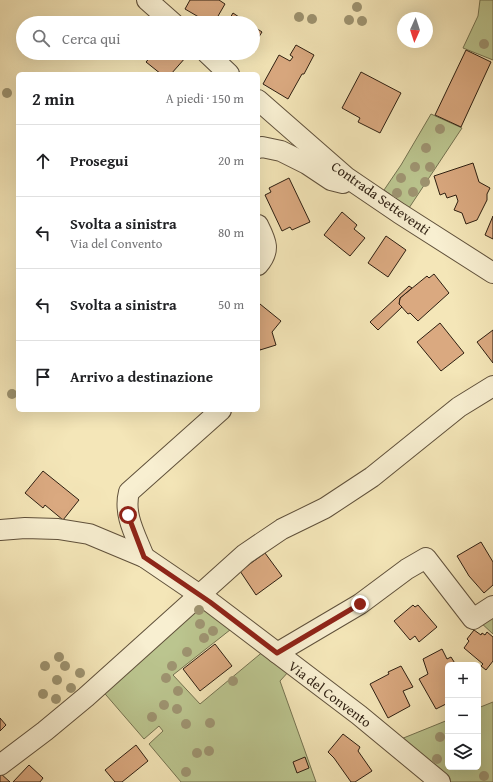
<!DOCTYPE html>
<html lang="it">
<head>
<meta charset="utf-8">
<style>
  :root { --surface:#fff; --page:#f2f2f2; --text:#202124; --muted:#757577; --line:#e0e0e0 }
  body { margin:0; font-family:"Gentium Book Plus",serif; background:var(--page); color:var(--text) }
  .controls { position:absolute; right:12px; bottom:12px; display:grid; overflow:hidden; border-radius:6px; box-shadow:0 4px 16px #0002 }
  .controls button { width:36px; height:36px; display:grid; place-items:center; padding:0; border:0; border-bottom:1px solid var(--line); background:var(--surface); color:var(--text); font:20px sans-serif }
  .compass { position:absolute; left:397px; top:12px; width:36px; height:36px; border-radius:50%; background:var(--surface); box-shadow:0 4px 16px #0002; rotate:183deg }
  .stop { position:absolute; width:12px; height:12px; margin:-9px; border:3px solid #8f2418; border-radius:50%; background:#fff }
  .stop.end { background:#8f2418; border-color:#fff; box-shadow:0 1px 4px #0008 }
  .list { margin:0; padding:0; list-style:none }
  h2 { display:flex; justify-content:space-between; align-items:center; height:52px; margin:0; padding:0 16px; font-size:17px }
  h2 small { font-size:13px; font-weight:400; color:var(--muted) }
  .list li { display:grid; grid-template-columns:26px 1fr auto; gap:12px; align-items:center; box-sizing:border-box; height:72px; padding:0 16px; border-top:1px solid var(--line) }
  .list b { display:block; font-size:15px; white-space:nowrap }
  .list p { margin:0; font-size:13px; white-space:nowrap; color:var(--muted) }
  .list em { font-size:13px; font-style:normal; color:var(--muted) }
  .icon { flex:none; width:22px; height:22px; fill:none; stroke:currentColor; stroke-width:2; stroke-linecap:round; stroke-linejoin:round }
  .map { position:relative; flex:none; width:493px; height:782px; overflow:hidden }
  .search { position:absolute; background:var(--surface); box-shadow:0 4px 16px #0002; left:16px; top:16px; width:244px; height:44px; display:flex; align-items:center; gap:10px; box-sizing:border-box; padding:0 14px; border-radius:22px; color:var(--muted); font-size:15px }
  .panel { position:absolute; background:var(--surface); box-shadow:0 4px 16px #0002; left:16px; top:72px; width:244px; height:340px; border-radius:6px }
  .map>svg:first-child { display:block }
</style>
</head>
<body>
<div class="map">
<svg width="493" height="782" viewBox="0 0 493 782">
  <rect width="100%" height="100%" fill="#f4e6b8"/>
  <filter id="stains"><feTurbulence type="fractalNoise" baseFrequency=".005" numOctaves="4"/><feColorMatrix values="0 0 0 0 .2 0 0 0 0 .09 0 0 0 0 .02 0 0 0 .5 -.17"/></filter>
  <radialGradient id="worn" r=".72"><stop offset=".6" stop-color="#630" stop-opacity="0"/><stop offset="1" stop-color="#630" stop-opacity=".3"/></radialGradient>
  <g fill="#bbc58f" stroke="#747250">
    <path d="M 480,0 L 493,0 L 493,60 L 463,48 L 478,16 Z"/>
    <path d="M 431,114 L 462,128 L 409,208 L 384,190 L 401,165 Z"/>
    <path d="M 198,601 L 235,626 L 173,675 L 200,704 L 265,650 L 290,670 L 280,681 L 316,782 L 181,782 L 149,744 L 163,731 L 159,726 L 144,739 L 100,688 Z"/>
    <path d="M 493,612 L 493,634 L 479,621 Z"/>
    <path d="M 493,702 L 493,782 L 451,782 L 401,739 L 448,720 L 448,767 L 478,767 L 478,708 Z"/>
  </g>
  <g fill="#daa980" stroke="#2e1f11">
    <path d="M 190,0 L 219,0 L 225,4 L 214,23 L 209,23 L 185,9 Z"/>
    <path d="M 233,13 L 248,23 L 227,23 Z"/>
    <path d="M 253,26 L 262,32 L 253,46 Z"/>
    <path d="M 296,45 L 314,55 L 304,74 L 302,74 L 288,99 L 263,84 L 279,55 L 290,61 L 293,57 L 290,55 Z"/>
    <path d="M 466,50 L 491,62 L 461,127 L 435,115 Z"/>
    <path d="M 152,53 L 182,53 L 186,57 L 171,74 L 161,74 L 146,62 L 153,54 Z"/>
    <path d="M 361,72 L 401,93 L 380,133 L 358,122 L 360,118 L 342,108 Z"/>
    <path d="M 473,163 L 479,182 L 490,188 L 487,194 L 487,200 L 477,220 L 466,224 L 462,213 L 454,210 L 458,201 L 456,195 L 447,198 L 445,193 L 440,195 L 434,176 Z"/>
    <path d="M 289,178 L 310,222 L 292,230 L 290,227 L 282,231 L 265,195 L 271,192 L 269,188 Z"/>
    <path d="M 342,212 L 357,225 L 354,229 L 365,238 L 350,256 L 324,235 Z"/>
    <path d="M 493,216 L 493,239 L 485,235 Z"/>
    <path d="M 386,236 L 406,250 L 388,277 L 368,263 Z"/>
    <path d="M 434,274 L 449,293 L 418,321 L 410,313 L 408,314 L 399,304 L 400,298 L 427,276 L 429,278 Z"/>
    <path d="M 409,286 L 412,288 L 400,298 L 399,304 L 402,307 L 378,330 L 370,322 Z"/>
    <path d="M 260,304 L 281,321 L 272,332 L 276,345 L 260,350 L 258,343 L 258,306 Z"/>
    <path d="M 440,323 L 464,353 L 441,371 L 417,342 Z"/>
    <path d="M 493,330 L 493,363 L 477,342 Z"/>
    <path d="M 43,471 L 79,500 L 63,520 L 45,505 L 43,508 L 25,493 Z"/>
    <path d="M 481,542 L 493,562 L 493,585 L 484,593 L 469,576 L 457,556 Z"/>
    <path d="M 265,553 L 282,576 L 256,595 L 240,571 Z"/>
    <path d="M 413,605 L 415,607 L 418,605 L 437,627 L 419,642 L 415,636 L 410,640 L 394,621 Z"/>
    <path d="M 474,630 L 481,635 L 482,633 L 485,635 L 487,632 L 493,637 L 493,661 L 486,670 L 481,666 L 483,664 L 464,648 L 469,641 L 467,639 Z"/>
    <path d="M 215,644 L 232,666 L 200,691 L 183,669 Z"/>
    <path d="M 442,649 L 447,659 L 451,657 L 456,665 L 448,665 L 448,703 L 436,709 L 419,679 L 428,674 L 423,659 Z"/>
    <path d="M 401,666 L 413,687 L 403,691 L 410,706 L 388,718 L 370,684 L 389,674 L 388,672 Z"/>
    <path d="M 0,718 L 6,725 L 0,731 Z"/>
    <path d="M 343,734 L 360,747 L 358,751 L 372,771 L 355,782 L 351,782 L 334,758 L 328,752 Z"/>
    <path d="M 136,745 L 148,761 L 122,782 L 115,782 L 105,770 Z"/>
    <path d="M 305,757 L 309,768 L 297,773 L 293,762 Z"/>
    <path d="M 29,765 L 43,778 L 40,782 L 13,782 Z"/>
    <path d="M 0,773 L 10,782 L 0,782 Z"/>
  </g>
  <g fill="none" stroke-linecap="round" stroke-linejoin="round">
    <defs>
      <g id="minor">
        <path d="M 147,0 L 173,23"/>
        <path d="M 207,53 L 229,74"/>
        <path d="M 258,100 L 346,177 L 399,213 L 493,273"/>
        <path d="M 258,148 L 262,147 L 281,151 L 307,164 L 331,180 L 343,183"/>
        <path d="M 258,225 C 266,241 271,250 258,265"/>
        <path d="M 0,530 L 25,528 L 58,529 L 89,534 L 144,557 L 210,602 L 359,715 L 440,782"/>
        <path d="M 144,557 C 136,536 123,515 129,492 L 221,410"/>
        <path d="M 277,653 L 360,604 L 407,569 L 426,558 L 473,619 L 493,606"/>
        <path d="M 0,765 L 45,731 L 86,697 L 245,554 L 282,529 L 325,508 L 372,477 L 459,407 L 493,386"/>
      </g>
    </defs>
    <use href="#minor" stroke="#60513b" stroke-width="22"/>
    <use href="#minor" stroke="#f8efd1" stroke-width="20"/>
  </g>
  <g fill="#9e9471">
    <circle cx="357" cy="7" r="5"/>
    <circle cx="299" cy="17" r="5"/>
    <circle cx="312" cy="19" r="5"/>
    <circle cx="349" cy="20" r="5"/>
    <circle cx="362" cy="21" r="5"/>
    <circle cx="484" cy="44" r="5"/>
    <circle cx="7" cy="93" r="5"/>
    <circle cx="440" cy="129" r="5"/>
    <circle cx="426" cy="148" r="5"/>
    <circle cx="415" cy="167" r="5"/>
    <circle cx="430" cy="167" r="5"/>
    <circle cx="401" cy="178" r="5"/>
    <circle cx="425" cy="182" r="5"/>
    <circle cx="413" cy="192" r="5"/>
    <circle cx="397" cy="193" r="5"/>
    <circle cx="12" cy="394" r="5"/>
    <circle cx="199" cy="610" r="5"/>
    <circle cx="200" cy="624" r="5"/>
    <circle cx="213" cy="631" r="5"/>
    <circle cx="204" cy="638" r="5"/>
    <circle cx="187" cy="652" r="5"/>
    <circle cx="59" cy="657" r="5"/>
    <circle cx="45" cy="666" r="5"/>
    <circle cx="65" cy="666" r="5"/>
    <circle cx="172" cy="666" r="5"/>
    <circle cx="80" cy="673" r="5"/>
    <circle cx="166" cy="678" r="5"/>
    <circle cx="57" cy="680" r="5"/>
    <circle cx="233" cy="681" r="5"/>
    <circle cx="71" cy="688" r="5"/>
    <circle cx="178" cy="691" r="5"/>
    <circle cx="43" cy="694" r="5"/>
    <circle cx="56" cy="699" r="5"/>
    <circle cx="164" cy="705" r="5"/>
    <circle cx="177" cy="709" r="5"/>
    <circle cx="152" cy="717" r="5"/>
    <circle cx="210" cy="723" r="5"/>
    <circle cx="186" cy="724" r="5"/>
    <circle cx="440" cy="737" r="5"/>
    <circle cx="209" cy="751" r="5"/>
    <circle cx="197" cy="753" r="5"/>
    <circle cx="437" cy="759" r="5"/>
    <circle cx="186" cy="772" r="5"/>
    <circle cx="484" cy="776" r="5"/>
  </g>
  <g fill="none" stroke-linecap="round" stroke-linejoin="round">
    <path stroke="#8f2418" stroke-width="5" d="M 128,515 L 144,557 L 210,602 L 277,653 L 360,604"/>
  </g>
  <g text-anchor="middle" stroke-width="3" stroke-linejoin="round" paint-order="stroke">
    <g font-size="14" fill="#2e1f11" stroke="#f8efd1">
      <text transform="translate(381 198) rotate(35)" y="5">Contrada Setteventi</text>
      <text transform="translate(330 694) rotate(37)" y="5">Via del Convento</text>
    </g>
  </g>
  <rect width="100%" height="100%" filter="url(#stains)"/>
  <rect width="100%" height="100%" fill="url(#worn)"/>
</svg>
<div class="controls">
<button>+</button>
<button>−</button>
<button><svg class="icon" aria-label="layers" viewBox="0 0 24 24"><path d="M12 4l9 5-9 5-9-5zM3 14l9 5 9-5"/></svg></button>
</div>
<svg class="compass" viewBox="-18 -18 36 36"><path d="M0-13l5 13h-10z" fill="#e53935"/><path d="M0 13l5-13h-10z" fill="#757577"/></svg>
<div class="stop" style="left:128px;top:515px"></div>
<div class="stop end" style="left:360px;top:604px"></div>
<div class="search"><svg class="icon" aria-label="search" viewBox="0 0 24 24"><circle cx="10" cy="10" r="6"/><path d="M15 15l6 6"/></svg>Cerca qui</div>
<section class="panel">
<h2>2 min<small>A piedi · 150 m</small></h2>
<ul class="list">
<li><svg class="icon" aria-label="ahead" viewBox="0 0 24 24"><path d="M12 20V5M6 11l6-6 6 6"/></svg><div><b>Prosegui</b></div><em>20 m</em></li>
<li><svg class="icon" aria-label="left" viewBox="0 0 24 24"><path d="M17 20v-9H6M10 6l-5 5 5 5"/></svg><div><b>Svolta a sinistra</b><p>Via del Convento</p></div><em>80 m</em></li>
<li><svg class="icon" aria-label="left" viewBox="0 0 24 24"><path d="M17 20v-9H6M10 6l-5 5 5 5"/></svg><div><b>Svolta a sinistra</b></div><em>50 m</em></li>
<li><svg class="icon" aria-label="arrive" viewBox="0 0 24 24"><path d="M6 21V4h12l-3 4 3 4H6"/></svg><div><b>Arrivo a destinazione</b></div></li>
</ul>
</section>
</div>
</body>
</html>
